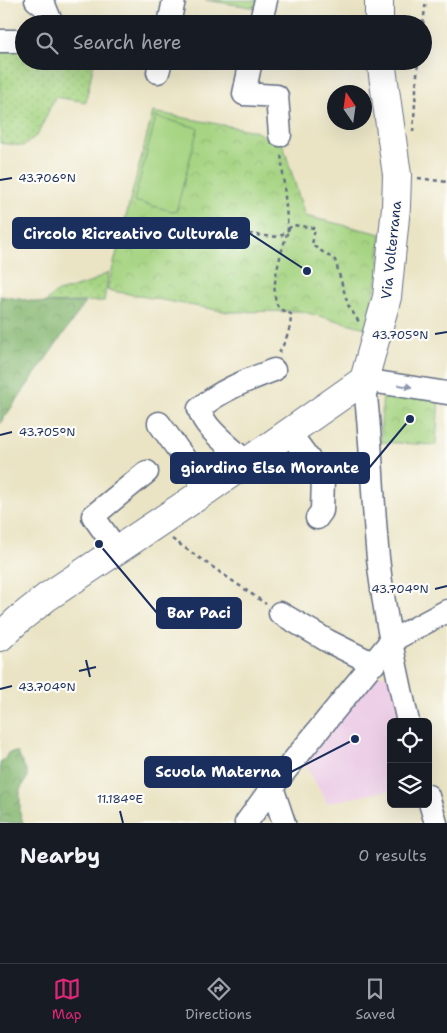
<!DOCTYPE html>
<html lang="en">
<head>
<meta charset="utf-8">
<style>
  :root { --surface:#171b24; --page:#242831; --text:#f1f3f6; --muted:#9ea1a6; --line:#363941; --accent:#db2777 }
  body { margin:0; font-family:"Shantell Sans",sans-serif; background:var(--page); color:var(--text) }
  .controls { position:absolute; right:15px; bottom:15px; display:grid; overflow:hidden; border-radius:8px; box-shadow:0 5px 20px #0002 }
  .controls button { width:45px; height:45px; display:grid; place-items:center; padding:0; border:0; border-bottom:1px solid var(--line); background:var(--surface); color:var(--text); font:25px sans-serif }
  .compass { position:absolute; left:327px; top:85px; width:45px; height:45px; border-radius:50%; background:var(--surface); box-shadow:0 5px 20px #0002; rotate:347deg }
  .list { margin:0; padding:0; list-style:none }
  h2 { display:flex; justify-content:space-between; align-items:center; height:65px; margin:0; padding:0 20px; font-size:21px }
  h2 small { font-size:16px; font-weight:400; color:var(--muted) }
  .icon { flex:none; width:28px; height:28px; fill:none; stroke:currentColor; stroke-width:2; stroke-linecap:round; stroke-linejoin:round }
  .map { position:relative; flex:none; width:447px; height:823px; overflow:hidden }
  .search { position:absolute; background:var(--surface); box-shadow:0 5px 20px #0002; left:15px; right:15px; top:15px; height:55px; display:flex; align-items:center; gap:12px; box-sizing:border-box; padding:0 18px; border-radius:28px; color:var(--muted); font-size:19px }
  .sheet { height:140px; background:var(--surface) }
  nav { display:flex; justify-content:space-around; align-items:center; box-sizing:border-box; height:70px; border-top:1px solid var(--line); background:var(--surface); font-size:14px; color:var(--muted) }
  nav a { display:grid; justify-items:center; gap:2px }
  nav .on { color:var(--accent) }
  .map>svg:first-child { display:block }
</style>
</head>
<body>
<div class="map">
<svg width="447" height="823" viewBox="0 0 447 823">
  <defs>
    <pattern id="grass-dots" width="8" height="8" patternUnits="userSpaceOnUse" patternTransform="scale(1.25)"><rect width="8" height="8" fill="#a6d482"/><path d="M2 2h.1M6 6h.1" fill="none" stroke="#8eb673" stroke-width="1.8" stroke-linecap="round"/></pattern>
    <pattern id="forest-crowns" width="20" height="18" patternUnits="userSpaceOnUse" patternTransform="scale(1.25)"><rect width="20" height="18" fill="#84b670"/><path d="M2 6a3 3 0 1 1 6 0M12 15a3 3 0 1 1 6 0" fill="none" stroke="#6b945f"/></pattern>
    <pattern id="park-crowns" width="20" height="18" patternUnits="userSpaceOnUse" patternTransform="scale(1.25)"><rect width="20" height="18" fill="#a6d482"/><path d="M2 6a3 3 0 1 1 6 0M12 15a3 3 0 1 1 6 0" fill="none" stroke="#8eb673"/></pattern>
  </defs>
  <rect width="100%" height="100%" fill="#fdfcf7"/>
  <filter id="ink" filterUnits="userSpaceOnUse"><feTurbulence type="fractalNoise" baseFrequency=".02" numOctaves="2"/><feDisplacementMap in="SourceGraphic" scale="10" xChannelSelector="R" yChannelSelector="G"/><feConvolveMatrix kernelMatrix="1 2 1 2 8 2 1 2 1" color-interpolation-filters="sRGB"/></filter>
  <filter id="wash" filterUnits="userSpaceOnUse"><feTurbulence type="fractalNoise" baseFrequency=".0096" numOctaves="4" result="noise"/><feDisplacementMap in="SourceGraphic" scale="20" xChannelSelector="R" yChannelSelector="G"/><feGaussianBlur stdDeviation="1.12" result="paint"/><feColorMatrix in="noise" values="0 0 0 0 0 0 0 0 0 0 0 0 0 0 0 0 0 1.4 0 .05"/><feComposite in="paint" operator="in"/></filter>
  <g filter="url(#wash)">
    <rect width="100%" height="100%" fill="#eae4c5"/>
    <path fill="#edd0e8" d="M 374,674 L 392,677 L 401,722 L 391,722 L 391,790 L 327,803 L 305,764 Z"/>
    <g fill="url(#grass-dots)" stroke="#608270">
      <path d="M 0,33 L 24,35 L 24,61 L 94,61 L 86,102 L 55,97 L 38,134 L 23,146 L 0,143 Z"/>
      <path d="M 109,272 L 104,301 L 45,303 L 55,293 L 89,283 Z"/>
    </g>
    <g fill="url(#forest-crowns)" stroke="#507267">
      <path d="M 0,296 L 45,303 L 85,303 L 0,424 Z"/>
      <path d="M 17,752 L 27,772 L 27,778 L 20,790 L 20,813 L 23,823 L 0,823 L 0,763 L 4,760 L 8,753 Z"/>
    </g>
    <g fill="url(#park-crowns)" stroke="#608270">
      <path d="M 205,0 L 267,0 L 264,9 Z"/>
      <path d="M 153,112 L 255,131 L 278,144 L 280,135 L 305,216 L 381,234 L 379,272 L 366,328 L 300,311 L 228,312 L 107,290 Z"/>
      <path d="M 383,392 L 439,396 L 436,445 L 380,442 Z"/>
    </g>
    <path fill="#a6d482" stroke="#608270" d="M 156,117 L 198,128 L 176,212 L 134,201 Z"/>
  </g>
  <g filter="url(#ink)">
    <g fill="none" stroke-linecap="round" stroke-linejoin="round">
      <defs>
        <g id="minor">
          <path d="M 36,0 L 45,7 L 52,24"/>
          <path d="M 169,24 L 174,0"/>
          <path d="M 260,24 L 266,0"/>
          <path d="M 0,41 L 24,41"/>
          <path d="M 251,61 L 244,94 L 277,96 L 280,135"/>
          <path d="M 158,72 L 161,61"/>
          <path d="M 159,423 L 207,490"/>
          <path d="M 289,432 L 323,478 L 322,511 L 317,518"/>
          <path d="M 246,462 C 231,447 205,430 199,409 C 220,390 248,380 274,370"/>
          <path d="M 117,550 L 93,516 L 147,472"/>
          <path d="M 280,613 L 328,641 L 374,664"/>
          <path d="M 408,722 C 396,668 384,613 378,558 C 372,498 372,439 364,380 L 447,393"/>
          <path d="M 272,787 L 284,823"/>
          <path d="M 428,796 L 436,823"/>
          <path d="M 246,823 L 272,787 L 391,641 L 447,611"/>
        </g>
        <g id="major">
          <path d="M 379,24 L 379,0"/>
          <path d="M 0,637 L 18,620 L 47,597 L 207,490 L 364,380 L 387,297 L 396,207 L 397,175 L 381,61"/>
        </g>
      </defs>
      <use href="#minor" stroke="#636e82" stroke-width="25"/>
      <use href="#major" stroke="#636e82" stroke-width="30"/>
      <g stroke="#636e82" stroke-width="2.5" stroke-dasharray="4 4" stroke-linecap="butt">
        <path d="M 423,24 L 426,0"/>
        <path d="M 413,132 L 418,61"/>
        <path d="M 418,178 L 447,182"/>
        <path d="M 186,224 L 207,229 L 266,236 L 279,237 L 288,230 L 281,152"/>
        <path d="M 279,353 C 286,340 291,329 291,314 C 289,313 283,311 280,309 C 266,294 283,248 288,230 L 292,225 L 315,228 L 312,245 L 335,260 L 348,305 L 359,322"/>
        <path d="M 172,539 L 266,604"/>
      </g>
      <use href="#minor" stroke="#fff" stroke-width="22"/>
      <use href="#major" stroke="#fff" stroke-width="28"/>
    </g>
    <defs><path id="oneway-solid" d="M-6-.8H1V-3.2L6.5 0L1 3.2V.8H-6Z" transform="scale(1.25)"/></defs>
    <use fill="#8d97ae" href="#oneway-solid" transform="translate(405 386) rotate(9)"/>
  </g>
  <path fill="none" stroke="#1b2f5e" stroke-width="2" d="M 0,180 L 12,178M 435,334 L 447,332M 0,435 L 12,432M 435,589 L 447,586M 86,660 L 90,677M 79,671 L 96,667M 0,689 L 12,686M 120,811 L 123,823"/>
  <g text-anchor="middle" stroke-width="4.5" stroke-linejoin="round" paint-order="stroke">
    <g font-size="14" fill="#1b2f5e" stroke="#fdfcf7">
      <text transform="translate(391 250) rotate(-84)" y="5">Via Volterrana</text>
    </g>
  </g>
  <g font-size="12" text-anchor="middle" fill="#1b2f5e" stroke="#fdfcf7" stroke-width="4.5" stroke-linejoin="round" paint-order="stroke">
    <text x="47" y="182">43.706°N</text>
    <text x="400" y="339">43.705°N</text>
    <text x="47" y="436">43.705°N</text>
    <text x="400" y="593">43.704°N</text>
    <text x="47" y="691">43.704°N</text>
    <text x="120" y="803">11.184°E</text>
  </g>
  <path fill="none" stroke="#1b2f5e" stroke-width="2" d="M307 271L249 233M410 419L369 468M99 544L157 613M355 739L291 772"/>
  <g fill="#1b2f5e" stroke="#fdfcf7" stroke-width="2">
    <circle cx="307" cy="271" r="5"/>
    <circle cx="410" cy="419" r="5"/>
    <circle cx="99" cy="544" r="5"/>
    <circle cx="355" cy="739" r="5"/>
  </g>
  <g fill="#1b2f5e" stroke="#1b2f5e" stroke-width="2">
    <rect x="13" y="218" width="236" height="30" rx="5"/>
    <rect x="171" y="453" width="198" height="30" rx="5"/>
    <rect x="157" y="598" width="84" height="30" rx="5"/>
    <rect x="145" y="757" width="146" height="30" rx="5"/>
  </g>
  <g font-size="15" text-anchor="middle" font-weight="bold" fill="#fff">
    <text x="131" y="239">Circolo Ricreativo Culturale</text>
    <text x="270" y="473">giardino Elsa Morante</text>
    <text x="199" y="618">Bar Paci</text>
    <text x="218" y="777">Scuola Materna</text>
  </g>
</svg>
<div class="controls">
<button><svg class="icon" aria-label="locate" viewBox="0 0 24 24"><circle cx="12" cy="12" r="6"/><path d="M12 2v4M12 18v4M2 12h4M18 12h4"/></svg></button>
<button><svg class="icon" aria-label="layers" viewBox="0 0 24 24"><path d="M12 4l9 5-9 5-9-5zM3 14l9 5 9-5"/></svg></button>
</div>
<svg class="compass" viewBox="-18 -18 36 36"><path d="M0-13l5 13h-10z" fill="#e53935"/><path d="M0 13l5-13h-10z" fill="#9ea1a6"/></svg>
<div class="search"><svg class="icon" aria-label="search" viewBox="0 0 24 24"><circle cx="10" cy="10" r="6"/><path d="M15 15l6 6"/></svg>Search here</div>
</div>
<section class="sheet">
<h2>Nearby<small>0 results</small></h2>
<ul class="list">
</ul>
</section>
<nav>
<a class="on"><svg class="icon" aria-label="map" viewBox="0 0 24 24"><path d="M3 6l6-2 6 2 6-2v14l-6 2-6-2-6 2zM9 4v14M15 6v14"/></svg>Map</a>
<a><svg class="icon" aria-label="directions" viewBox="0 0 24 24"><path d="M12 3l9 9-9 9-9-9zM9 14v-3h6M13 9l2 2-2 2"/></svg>Directions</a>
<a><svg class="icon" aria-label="saved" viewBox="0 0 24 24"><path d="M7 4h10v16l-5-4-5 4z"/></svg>Saved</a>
</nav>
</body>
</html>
